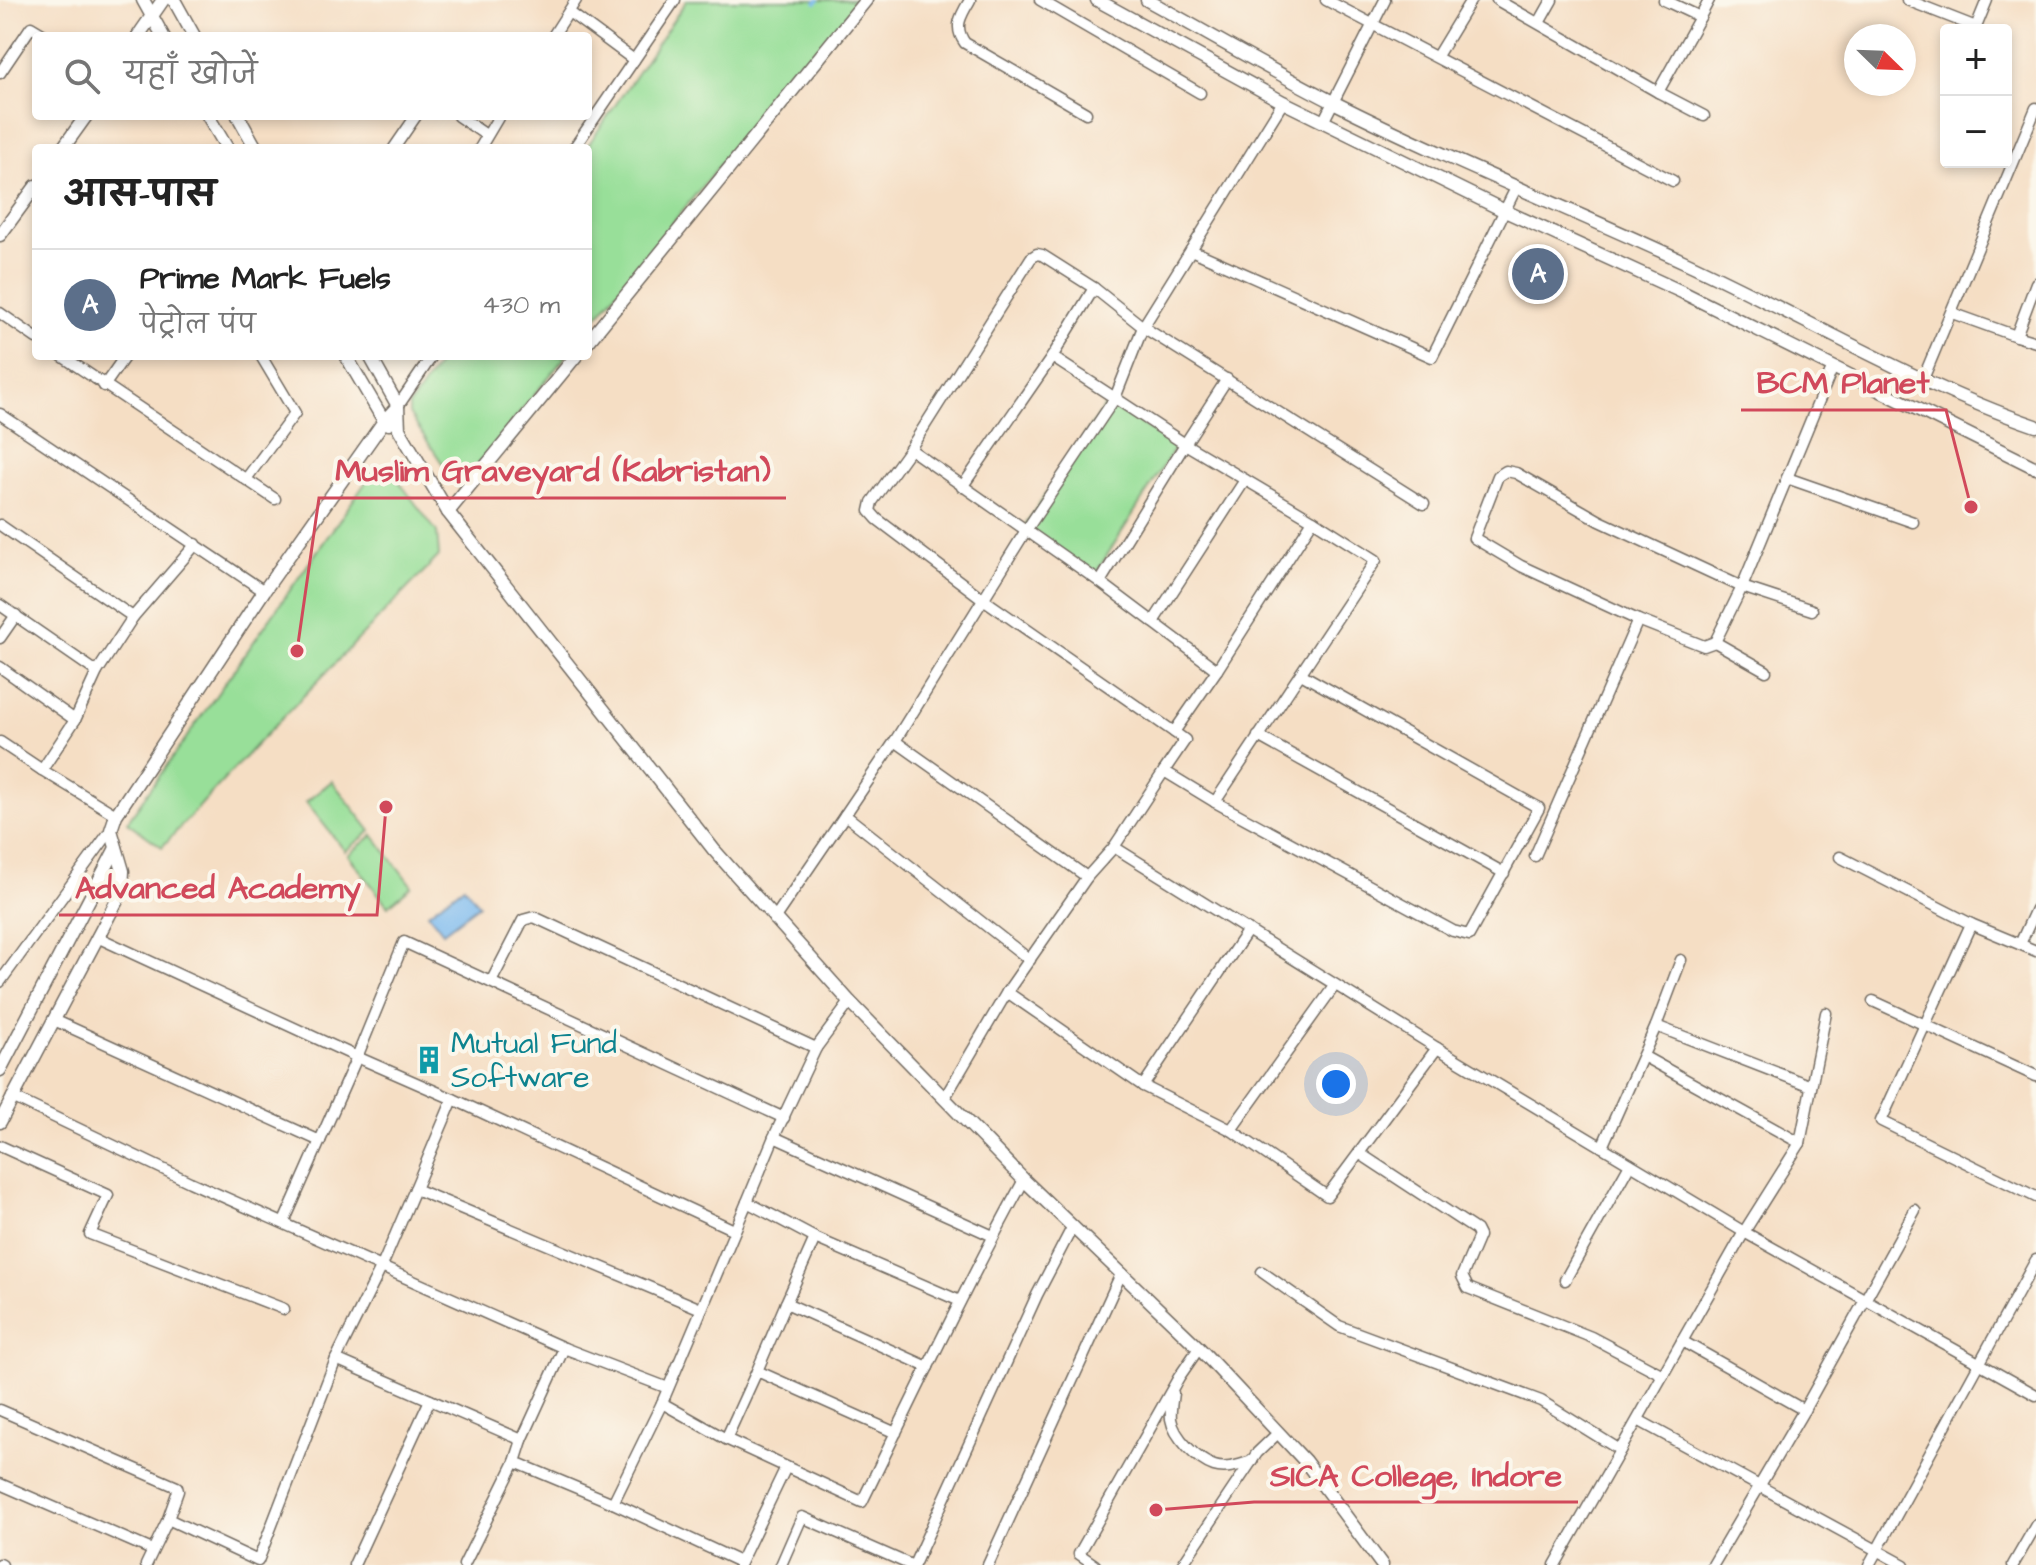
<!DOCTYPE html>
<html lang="hi">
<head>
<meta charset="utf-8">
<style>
  :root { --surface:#fff; --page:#f2f2f2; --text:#222; --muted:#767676; --line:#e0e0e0; --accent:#d1495b }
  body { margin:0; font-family:"Architects Daughter","Playpen Sans Deva",sans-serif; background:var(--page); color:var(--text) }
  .controls { position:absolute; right:24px; top:24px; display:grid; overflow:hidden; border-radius:8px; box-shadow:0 4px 12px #0003 }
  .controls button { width:72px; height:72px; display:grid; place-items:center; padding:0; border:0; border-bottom:2px solid var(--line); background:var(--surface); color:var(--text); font:40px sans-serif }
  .compass { position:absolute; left:1844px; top:24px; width:72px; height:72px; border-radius:50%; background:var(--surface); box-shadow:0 4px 12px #0003; rotate:113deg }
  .you { position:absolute; left:1336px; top:1084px; width:28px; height:28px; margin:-20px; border:6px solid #fff; border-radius:50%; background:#1a73e8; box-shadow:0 0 0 12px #1a73e833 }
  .badge { display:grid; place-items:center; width:52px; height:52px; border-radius:50%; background:var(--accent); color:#fff; font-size:26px; font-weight:700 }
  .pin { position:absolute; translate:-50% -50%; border:4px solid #fff; box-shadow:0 2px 8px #0006 }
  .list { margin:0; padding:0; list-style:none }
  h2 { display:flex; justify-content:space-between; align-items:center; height:104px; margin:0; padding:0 32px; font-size:34px }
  h2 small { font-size:26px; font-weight:400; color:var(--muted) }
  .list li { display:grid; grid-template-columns:52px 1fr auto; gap:24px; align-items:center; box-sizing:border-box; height:112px; padding:0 32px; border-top:2px solid var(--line) }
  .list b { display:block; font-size:30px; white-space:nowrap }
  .list p { margin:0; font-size:26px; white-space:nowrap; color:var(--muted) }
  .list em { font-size:26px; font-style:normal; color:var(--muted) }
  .icon { flex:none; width:44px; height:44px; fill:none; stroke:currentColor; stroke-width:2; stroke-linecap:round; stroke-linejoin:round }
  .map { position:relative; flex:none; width:2036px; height:1565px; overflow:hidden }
  .search { position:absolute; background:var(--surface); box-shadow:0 4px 12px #0003; left:32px; top:32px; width:560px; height:88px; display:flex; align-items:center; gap:20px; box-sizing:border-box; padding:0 28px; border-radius:8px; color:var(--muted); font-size:30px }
  .panel { position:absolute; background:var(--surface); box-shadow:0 4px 12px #0003; left:32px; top:144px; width:560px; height:216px; border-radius:8px }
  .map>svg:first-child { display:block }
</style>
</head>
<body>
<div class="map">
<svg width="2036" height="1565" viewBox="0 0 2036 1565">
  <rect width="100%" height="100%" fill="#fbf7ec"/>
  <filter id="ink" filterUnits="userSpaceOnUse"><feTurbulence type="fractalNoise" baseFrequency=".0125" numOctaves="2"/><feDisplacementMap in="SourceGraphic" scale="16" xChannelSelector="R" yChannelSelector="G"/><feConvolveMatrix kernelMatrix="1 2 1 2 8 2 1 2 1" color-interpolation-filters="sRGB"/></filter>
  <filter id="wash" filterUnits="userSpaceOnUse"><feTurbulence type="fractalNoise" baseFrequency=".006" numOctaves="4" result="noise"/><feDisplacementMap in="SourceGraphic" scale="32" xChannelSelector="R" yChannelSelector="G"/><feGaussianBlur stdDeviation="1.8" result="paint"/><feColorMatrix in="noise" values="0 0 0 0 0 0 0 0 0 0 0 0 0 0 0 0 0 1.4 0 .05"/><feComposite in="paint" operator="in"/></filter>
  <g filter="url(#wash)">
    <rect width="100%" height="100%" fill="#f5dec4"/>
    <g fill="#98df99" stroke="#628562" stroke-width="2">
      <path d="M 687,0 L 860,0 L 751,126 L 588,328 L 586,148 Z"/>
      <path d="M 444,356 L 566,356 L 459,488 L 409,414 L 409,406 Z"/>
      <path d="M 1107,402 L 1176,446 L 1094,576 L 1023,528 Z"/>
      <path d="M 388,467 L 437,532 L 439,556 L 255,746 L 162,847 L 127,822 L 373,472 L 381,476 Z"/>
      <path d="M 332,781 L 371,831 L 345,851 L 306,802 Z"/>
      <path d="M 373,835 L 412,886 L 388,906 L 348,855 Z"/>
    </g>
    <path fill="#7bbaef" stroke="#53728d" stroke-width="2" d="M 464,886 L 479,905 L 443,932 L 428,913 Z"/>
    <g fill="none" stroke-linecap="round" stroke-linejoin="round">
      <path stroke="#7bbaef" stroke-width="4" d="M 816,2 L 818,0"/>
    </g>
  </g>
  <g filter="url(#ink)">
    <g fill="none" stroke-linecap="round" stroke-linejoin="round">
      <defs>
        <g id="minor">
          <path d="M 970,0 C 961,15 953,27 965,43 L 1086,113"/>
          <path d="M 1040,0 L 1200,93"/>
          <path d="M 1326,0 L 1673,181"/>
          <path d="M 1497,0 L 1658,92"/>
          <path d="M 1664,0 L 1700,17 L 1658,92 L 1704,116"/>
          <path d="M 1907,0 L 1976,27 L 1987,0"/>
          <path d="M 569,12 L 634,60"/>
          <path d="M 1700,17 L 1709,0"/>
          <path d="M 1539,23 L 1552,0"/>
          <path d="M 553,36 L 576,0"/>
          <path d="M 1437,56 L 1471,0"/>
          <path d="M 0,73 L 31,27 L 46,36"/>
          <path d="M 458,116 L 486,135"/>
          <path d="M 1323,122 L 1385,0"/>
          <path d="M 394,148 L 416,116"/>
          <path d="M 480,148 L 499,116"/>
          <path d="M 574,148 L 675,0"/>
          <path d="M 1191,250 L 1432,357 L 1516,188"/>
          <path d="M 2036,283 L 2016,336 L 2036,342"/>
          <path d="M 1094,288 L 1042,255 L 1037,254 L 1031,258 L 910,449 L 872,502 L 870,511 L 877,519 L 983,599 L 1174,732 L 1217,670"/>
          <path d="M 0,313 L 36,338"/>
          <path d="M 1952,313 L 2016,336"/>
          <path d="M 62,356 L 275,499"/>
          <path d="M 1227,379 L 1185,444 L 1313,520"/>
          <path d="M 1923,379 L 2036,108"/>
          <path d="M 104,386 L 125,356"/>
          <path d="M 398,406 L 432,356"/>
          <path d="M 0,414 L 264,591"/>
          <path d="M 910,449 L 1100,582 L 1217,670 L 1313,520 L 1376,560 L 1215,802"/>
          <path d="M 1787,478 L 1913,522"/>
          <path d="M 246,479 L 295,413 L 261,356"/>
          <path d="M 962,487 L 1052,357 L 1094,288 L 1143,327 L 1424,504"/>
          <path d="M 0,525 L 133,617"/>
          <path d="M 1100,582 L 1185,444 L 1115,398 L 1143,327 L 1283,102"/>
          <path d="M 0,605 L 97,672"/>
          <path d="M 1638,620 L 1521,566 L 1474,538 L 1498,476 L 1506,471 L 1516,473 L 1600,521 L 1742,587 L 1812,610"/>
          <path d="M 1153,622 L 1245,480"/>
          <path d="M 0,638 L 16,615"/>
          <path d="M 1715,642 L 1766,671"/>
          <path d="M 0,667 L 75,720"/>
          <path d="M 1301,674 L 1539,808 L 1469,935 L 1453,931 L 1215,802 L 1164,771 L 1114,847 L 1437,1048 L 1744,1232 L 2036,1395"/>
          <path d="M 1258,736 L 1504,873"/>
          <path d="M 895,741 L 845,815 L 1030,960"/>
          <path d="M 0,742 L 42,770"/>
          <path d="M 1164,771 L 1185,740 L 1174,732"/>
          <path d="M 116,815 L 42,770 L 75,720 L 97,672 L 133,617 L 196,544"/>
          <path d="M 1535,856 L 1638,620 L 1704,646 L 1715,642 L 1742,587 L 1832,369"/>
          <path d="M 1840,857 L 1971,924"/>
          <path d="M 1087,877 L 1114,847"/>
          <path d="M 774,919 L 845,815"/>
          <path d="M 97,937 L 357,1057 L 404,942 L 784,1118"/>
          <path d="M 2020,944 L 2036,909"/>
          <path d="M 2036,951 L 1971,924 L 1881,1121 L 2036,1197"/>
          <path d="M 0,982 L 111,830"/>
          <path d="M 491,982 L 523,920 L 534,917 L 816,1048 L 774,1137"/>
          <path d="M 1007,992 L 1143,1086 L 1231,1130 L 1327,1196 L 1437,1048"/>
          <path d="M 1873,1001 L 2036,1076"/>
          <path d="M 54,1020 L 320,1141"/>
          <path d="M 1656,1026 L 1811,1086"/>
          <path d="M 816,1048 L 850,1002"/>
          <path d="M 1643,1056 L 1800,1143"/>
          <path d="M 1143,1086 L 1248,930"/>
          <path d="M 12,1097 L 190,1182 L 564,1348 L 668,1388"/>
          <path d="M 453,1099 L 415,1189 L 701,1309"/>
          <path d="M 944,1099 L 1007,992 L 1087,877 L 895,741 L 1025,532 L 1115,398 L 1052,357"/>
          <path d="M 1231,1130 L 1335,985"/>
          <path d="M 0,1146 L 108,1195 L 90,1234 L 284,1309"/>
          <path d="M 1602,1147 L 1656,1026 L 1681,960"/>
          <path d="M 1359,1153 L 1476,1230 L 1479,1236 L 1462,1276 L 1468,1288 L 1591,1337 L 1663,1375"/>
          <path d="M 747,1202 L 774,1137 L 993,1236"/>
          <path d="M 284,1222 L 357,1057 L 453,1099 L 734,1230"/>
          <path d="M 1262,1272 L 1339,1326 L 1541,1401 L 1620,1450"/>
          <path d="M 1565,1280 L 1630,1164"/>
          <path d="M 786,1303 L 815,1238 L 960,1301"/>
          <path d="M 1682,1341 L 1804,1410"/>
          <path d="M 336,1359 L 382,1266 L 415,1189"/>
          <path d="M 757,1371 L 786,1303 L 928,1367"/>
          <path d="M 1173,1393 C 1172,1401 1170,1411 1171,1419 C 1174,1437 1197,1460 1214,1466 C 1226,1470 1240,1465 1252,1461"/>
          <path d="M 0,1410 L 177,1487 L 178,1491 L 168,1519 L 146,1565"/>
          <path d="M 1638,1420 L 1904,1565"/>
          <path d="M 896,1433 L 757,1371 L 726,1439 L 862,1502 C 915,1394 966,1285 1024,1180"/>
          <path d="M 726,1439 L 662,1403 L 747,1202 L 815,1238"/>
          <path d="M 522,1440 L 564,1348"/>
          <path d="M 0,1484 L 152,1550"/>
          <path d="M 613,1503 L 740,1562"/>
          <path d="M 168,1519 L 258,1561 L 336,1359 L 522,1440 L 515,1462 L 613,1503 L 662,1403"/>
          <path d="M 0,1564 L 2,1565"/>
          <path d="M 354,1565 L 430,1400"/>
          <path d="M 464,1565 L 515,1462"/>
          <path d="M 739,1565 L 786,1467"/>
          <path d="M 781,1565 L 802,1517 L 911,1565"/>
          <path d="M 914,1565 L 1037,1295 L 1073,1226"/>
          <path d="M 988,1565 L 1121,1274"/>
          <path d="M 1095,1565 L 1079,1554 L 1179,1377 L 1199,1348"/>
          <path d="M 1182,1565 L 1257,1453 L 1278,1433"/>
          <path d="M 1555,1565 L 1744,1232 L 1800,1143 L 1826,1013"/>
          <path d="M 1713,1565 L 1804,1410 L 1915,1210"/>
          <path d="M 1869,1565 L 2036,1260"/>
          <path d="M 2013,1565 L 2036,1525"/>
        </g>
        <g id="tertiary">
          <path d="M 143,0 L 163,36"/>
          <path d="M 174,0 L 194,36"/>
          <path d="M 1097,0 L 1283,102 L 1505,211 L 1682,292 L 2036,468"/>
          <path d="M 1147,0 C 1209,34 1270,70 1333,102 C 1448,160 1568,208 1685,262 C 1802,316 1914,384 2036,426"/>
          <path d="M 138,36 L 163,0"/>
          <path d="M 208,116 L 227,148"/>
          <path d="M 238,116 L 256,148"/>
          <path d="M 63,148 L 86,116"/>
          <path d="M 0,235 L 36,186"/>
          <path d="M 588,342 L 866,0"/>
          <path d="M 346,356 L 384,421 L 389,424"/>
          <path d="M 370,356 L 398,406 L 399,429 L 448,512 L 714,850 L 850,1002 L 1024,1180 L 1199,1348 L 1305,1461 L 1382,1565"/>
          <path d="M 448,512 L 576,356"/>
          <path d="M 0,1070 L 116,848"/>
          <path d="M 0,1122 L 122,891 L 123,871 L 111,830 L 116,815 L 264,591 L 384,421 L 398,406"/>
        </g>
      </defs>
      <use href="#minor" stroke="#726a61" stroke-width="13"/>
      <use href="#tertiary" stroke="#726a61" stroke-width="15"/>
      <use href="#minor" stroke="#fff" stroke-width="10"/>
      <use href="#tertiary" stroke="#fff" stroke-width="12"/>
    </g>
  </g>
  <defs>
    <symbol id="building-bare" viewBox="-9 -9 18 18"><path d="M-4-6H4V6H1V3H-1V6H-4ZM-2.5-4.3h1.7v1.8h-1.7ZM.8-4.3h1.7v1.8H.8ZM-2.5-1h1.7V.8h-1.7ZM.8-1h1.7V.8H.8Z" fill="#0f9aa8" stroke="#fbf7ec" stroke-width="2.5" paint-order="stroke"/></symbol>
  </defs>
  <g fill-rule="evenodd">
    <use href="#building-bare" x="409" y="1040" width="40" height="40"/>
  </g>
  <g text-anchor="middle" stroke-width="8" stroke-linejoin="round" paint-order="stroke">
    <g font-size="30" fill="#0d838f" stroke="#fbf7ec" text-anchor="start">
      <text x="451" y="1053">Mutual Fund<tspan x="451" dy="34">Software</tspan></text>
    </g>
  </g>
  <path fill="none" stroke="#d1495b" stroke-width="3" d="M1971 507L1946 410H1741M297 651L319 498H786M386 807L377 915H59M1156 1510L1254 1502H1578"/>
  <g fill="#d1495b" stroke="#fbf7ec" stroke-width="3">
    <circle cx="1971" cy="507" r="8"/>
    <circle cx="297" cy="651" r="8"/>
    <circle cx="386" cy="807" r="8"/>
    <circle cx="1156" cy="1510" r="8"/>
  </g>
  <g font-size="32" text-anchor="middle" font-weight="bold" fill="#d1495b" stroke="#fbf7ec" stroke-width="8" stroke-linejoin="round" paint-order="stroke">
    <text x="1843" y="393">BCM Planet</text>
    <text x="553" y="481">Muslim Graveyard (Kabristan)</text>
    <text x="218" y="898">Advanced Academy</text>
    <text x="1416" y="1486">SICA College, Indore</text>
  </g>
</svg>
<div class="controls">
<button>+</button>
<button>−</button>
</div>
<svg class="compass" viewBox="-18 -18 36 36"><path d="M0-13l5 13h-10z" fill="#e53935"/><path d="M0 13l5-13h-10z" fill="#767676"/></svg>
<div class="you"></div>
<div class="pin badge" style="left:1538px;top:274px;background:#5c6f8a">A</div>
<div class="search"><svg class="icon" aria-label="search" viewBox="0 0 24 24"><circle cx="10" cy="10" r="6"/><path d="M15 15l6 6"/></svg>यहाँ खोजें</div>
<section class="panel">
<h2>आस-पास<small></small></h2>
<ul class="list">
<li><span class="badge" style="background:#5c6f8a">A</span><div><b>Prime Mark Fuels</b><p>पेट्रोल पंप</p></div><em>430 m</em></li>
</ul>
</section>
</div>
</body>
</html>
